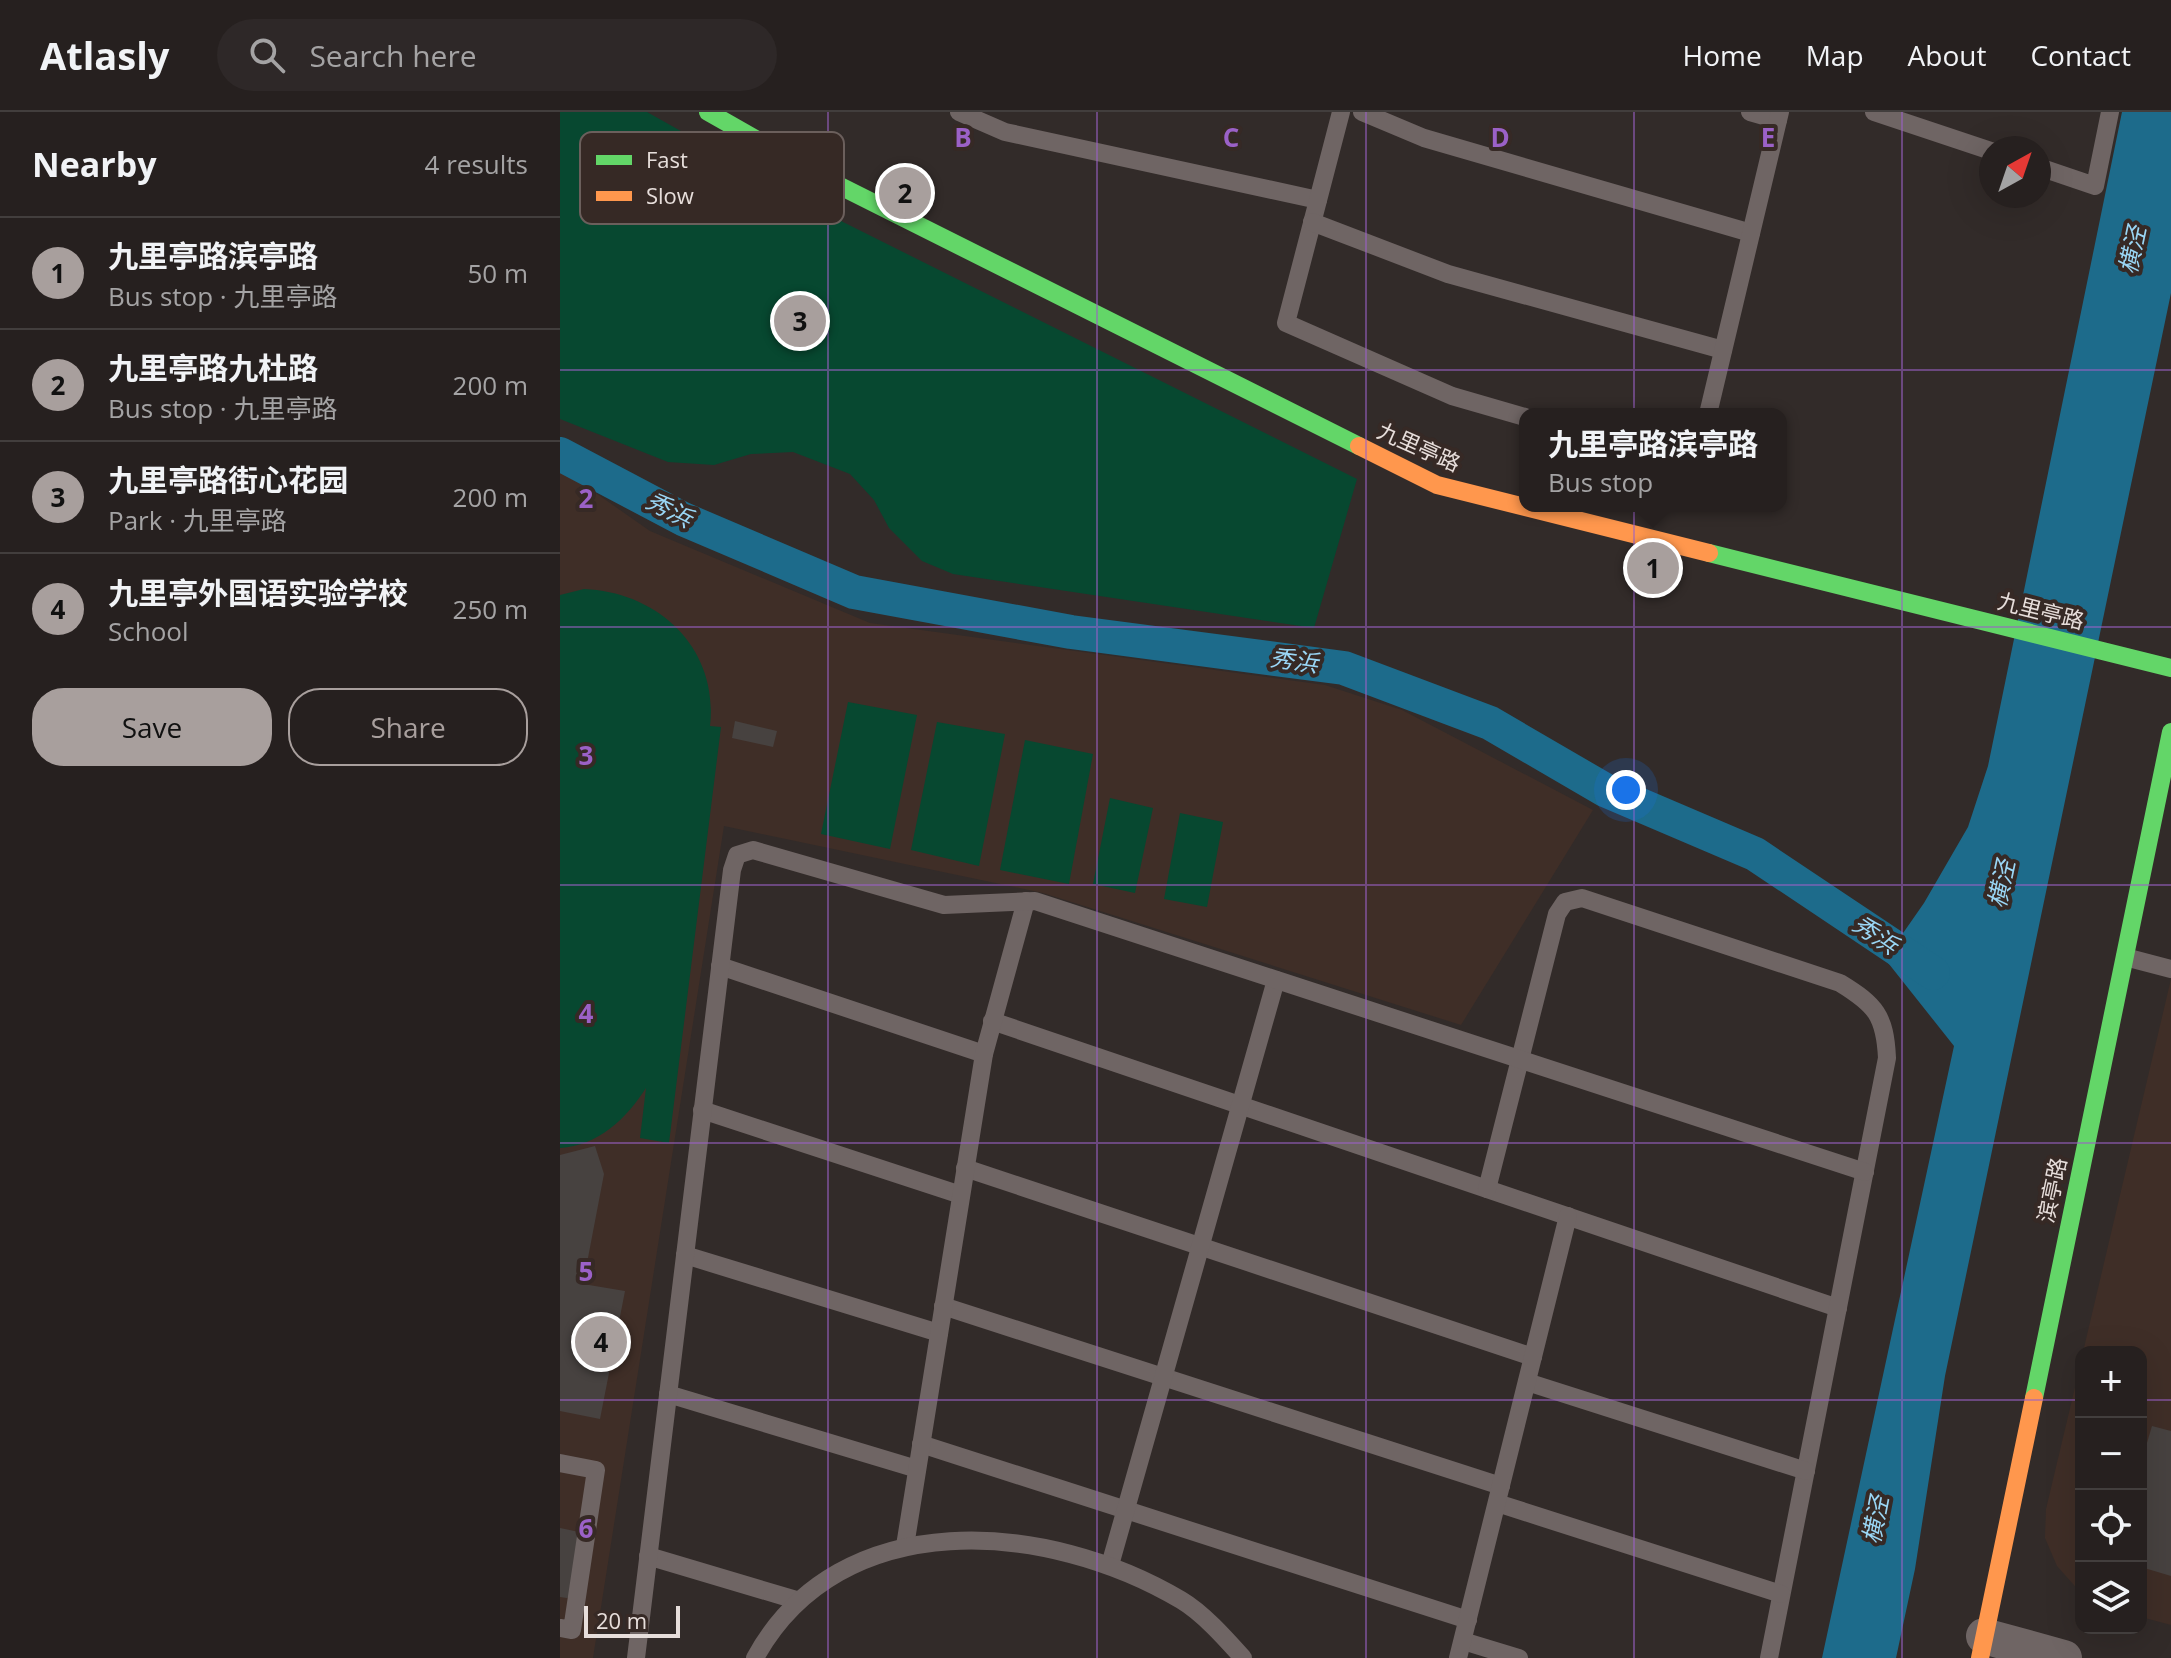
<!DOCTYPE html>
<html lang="en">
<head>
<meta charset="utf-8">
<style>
  :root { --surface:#26201f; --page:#2e2828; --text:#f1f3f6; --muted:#a4a3a4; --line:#423e3d; --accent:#a89f9d }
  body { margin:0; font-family:"Open Sans","Noto Sans SC",sans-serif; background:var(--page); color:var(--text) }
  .controls { position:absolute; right:24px; bottom:24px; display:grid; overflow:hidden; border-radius:16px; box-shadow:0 8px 32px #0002 }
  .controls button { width:72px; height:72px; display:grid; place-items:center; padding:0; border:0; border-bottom:2px solid var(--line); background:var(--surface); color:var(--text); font:40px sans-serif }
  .compass { position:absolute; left:1419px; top:24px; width:72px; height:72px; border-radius:50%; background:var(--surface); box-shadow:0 8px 32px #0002; rotate:40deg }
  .scale { position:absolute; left:24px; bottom:20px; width:96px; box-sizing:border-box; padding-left:8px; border:4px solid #e7dedb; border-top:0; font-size:22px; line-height:28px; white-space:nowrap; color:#e7dedb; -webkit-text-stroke:6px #362925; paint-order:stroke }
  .you { position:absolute; left:1066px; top:678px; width:28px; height:28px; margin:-20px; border:6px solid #fff; border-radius:50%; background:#1a73e8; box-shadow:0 0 0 12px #1a73e833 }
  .badge { display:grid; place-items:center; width:52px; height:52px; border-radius:50%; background:var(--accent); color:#111; font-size:26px; font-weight:700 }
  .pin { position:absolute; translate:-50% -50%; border:4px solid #fff; box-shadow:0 2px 8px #0006 }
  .popup { position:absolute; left:959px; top:296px; width:268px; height:104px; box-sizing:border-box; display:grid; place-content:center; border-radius:16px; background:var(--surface); filter:drop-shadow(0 2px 6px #0005); font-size:26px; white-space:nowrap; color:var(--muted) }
  .popup b { font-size:30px; color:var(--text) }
  .popup::after { content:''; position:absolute; left:50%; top:100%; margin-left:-16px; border:16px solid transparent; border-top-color:var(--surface) }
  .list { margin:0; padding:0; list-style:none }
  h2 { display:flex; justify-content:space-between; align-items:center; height:104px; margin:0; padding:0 32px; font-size:34px }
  h2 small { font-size:26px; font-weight:400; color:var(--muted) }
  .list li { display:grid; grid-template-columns:52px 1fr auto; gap:24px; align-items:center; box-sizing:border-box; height:112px; padding:0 32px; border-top:2px solid var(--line) }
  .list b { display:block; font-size:30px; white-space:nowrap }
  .list p { margin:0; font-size:26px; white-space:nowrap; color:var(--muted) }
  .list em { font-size:26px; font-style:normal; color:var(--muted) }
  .actions { display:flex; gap:16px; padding:24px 32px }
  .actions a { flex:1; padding:18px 0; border:2px solid var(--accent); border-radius:32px; text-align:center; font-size:28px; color:var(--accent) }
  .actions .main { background:var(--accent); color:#111 }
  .icon { flex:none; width:44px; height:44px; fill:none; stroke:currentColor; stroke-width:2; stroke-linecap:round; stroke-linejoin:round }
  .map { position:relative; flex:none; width:1611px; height:1546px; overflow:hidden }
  header { display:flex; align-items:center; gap:48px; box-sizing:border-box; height:112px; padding:0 40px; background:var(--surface); border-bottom:2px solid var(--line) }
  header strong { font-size:38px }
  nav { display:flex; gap:44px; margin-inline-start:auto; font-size:28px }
  .search { width:560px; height:72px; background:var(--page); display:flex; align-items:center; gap:20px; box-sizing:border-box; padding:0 28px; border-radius:44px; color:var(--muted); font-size:30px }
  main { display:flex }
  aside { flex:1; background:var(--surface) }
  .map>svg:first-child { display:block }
</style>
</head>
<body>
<header>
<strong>Atlasly</strong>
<div class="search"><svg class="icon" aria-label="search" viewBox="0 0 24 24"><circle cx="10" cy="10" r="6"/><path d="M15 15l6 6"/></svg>Search here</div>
<nav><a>Home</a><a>Map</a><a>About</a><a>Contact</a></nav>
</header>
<main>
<aside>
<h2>Nearby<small>4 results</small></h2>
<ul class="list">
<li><span class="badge">1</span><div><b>九里亭路滨亭路</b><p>Bus stop · 九里亭路</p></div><em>50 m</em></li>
<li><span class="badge">2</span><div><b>九里亭路九杜路</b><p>Bus stop · 九里亭路</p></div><em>200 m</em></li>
<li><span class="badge">3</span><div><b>九里亭路街心花园</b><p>Park · 九里亭路</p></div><em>200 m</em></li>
<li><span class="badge">4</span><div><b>九里亭外国语实验学校</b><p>School</p></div><em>250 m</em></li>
</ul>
<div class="actions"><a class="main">Save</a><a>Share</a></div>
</aside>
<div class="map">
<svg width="1611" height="1546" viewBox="0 0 1611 1546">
  <rect width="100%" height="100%" fill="#322b29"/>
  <g fill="#3f2e27">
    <path d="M 0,356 L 90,419 L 310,511 L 765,573 L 842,598 L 1033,698 L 901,913 L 483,781 L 164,714 L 33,1546 L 0,1546 Z"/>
    <path d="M 1611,867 L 1611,1513 L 1581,1505 L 1581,1240 L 1523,1240 Z"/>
    <path d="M 1521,1250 L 1521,1481 L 1497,1454 L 1485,1426 L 1486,1397 Z"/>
  </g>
  <g fill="#074830">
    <path d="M 0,0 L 87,0 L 283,110 L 797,367 L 754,516 L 393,462 L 362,449 L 329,416 L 314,388 L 290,362 L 233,340 L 191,342 L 154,353 L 108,350 L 0,307 Z"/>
    <path d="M 24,477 C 98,480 159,536 150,614 L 161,615 L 109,1031 L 80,1026 L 86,976 C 67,1006 38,1034 0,1036 L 0,483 Z"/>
    <path d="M 288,590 L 357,603 L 330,737 L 261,722 Z"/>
    <path d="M 377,610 L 445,622 L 419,754 L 351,738 Z"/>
    <path d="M 465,628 L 533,642 L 509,772 L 440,758 Z"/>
    <path d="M 550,686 L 593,696 L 575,781 L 533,772 Z"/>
    <path d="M 620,701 L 663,710 L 647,795 L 604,787 Z"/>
  </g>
  <path fill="#1d6b8b" d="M 1562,0 L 1611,0 L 1611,181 L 1385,1264 L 1355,1457 L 1336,1546 L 1262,1546 L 1394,934 L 1325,847 L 1364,791 L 1408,715 L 1428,654 Z"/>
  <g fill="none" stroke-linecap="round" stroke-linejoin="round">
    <path stroke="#1d6b8b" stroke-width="34" d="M 0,342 L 123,407 L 294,480 L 511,520 L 784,556 L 930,611 L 1045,678 L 1195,742 L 1373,861"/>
  </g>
  <g fill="#474240">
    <path d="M 175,609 L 217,619 L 213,635 L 172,626 Z"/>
    <path d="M 35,1034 L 44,1062 L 23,1172 L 65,1179 L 40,1307 L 0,1299 L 0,1043 Z"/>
    <path d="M 1592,1314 L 1611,1319 L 1611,1464 L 1581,1455 L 1581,1351 Z"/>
    <path d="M 0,1416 L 24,1421 L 12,1483 L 7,1486 L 0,1485 Z"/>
  </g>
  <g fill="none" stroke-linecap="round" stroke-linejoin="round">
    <g stroke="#6f6564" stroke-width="18">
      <path d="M 399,0 L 445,20 L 758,88"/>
      <path d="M 781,0 L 726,211 L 892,284 L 965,305"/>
      <path d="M 802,0 L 864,26 L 1191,121"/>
      <path d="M 1190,0 L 1218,8"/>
      <path d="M 1314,0 L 1431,39"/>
      <path d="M 1479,55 L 1535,74 L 1550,0"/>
      <path d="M 752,110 L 888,162 L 1163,238"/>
      <path d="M 1148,302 L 1220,0"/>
      <path d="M 1565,845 L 1611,857"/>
      <path d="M 160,854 L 424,942"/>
      <path d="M 432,909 L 1278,1196"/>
      <path d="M 142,998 L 401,1083"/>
      <path d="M 405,1056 L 973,1245"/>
      <path d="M 927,1077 L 997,802 L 1005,790 L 1022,786 L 1280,871 C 1316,893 1325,904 1327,946 L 1209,1546"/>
      <path d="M 125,1143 L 379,1221"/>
      <path d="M 383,1194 L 941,1374"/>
      <path d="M 967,1270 L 1246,1359"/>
      <path d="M 108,1282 L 357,1357"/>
      <path d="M 361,1332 L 908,1508"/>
      <path d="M 0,1351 L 36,1358 L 12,1518 L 0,1516"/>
      <path d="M 937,1391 L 1221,1482"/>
      <path d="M 345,1434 L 424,942 L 466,789"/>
      <path d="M 88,1444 L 236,1488"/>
      <path d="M 550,1453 L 716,868"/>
      <path d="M 903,1529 L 959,1546"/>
      <path d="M 76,1546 L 172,758 L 177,743 L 193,738 L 384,793 L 475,789 L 1305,1060"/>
      <path d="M 195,1546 C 280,1391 488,1409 621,1488 C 643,1501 666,1527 683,1546"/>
      <path d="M 898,1546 L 1008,1104"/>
    </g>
    <path stroke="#6f6564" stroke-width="36" d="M 1424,1524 L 1504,1546"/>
    <g stroke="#63d668" stroke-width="18">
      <path d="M 148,0 L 268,68 L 799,334"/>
      <path d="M 1149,441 L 1611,556"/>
      <path d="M 1474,1286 L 1611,620"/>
    </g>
    <g stroke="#ff974d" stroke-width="18">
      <path d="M 799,334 L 877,373 L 1149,441"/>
      <path d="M 1420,1546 L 1474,1286"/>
    </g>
  </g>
  <path fill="none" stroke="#9b61c7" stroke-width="2" stroke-opacity="0.55" d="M 268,0 L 268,1546M 537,0 L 537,1546M 806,0 L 806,1546M 1074,0 L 1074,1546M 1342,0 L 1342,1546M 0,258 L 1611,258M 0,515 L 1611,515M 0,773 L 1611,773M 0,1031 L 1611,1031M 0,1288 L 1521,1288M 1581,1288 L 1611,1288"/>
  <g text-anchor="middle" stroke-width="8" stroke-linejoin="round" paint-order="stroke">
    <g font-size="22" fill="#e7dedb" stroke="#362925">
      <text transform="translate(859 335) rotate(24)" y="8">九里亭路</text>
      <text transform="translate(1481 499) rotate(14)" y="8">九里亭路</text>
      <text transform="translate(1492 1078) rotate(-78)" y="8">滨亭路</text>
    </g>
    <g font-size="24" font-style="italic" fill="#9ad6f5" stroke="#362925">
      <text transform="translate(1573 138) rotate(-78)" y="8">横泾</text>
      <text transform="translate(109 398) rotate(27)" y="8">秀浜</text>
      <text transform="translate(734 549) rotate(8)" y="8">秀浜</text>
      <text transform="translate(1442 772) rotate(-78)" y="8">横泾</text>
      <text transform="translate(1315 823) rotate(34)" y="8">秀浜</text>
      <text transform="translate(1316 1408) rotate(-79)" y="8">横泾</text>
    </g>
  </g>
  <rect x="20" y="20" width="264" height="92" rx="12" fill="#362925" stroke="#6b5f5c" stroke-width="2"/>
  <rect x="36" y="43" width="36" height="10" fill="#63d668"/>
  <rect x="36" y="79" width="36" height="10" fill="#ff974d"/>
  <g font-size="22" fill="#e7dedb">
    <text x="86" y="56">Fast</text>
    <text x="86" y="92">Slow</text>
  </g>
  <g font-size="26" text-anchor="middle" font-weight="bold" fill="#9b61c7" stroke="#362925" stroke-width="8" stroke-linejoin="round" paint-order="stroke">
    <text x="403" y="35">B</text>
    <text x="671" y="35">C</text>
    <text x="940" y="35">D</text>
    <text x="1208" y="35">E</text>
    <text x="26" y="396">2</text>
    <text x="26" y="653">3</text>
    <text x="26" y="911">4</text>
    <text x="26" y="1169">5</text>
    <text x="26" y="1426">6</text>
  </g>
</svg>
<div class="controls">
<button>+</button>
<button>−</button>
<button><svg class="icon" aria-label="locate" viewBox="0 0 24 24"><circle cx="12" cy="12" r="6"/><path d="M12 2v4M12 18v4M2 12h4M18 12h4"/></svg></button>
<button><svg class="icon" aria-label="layers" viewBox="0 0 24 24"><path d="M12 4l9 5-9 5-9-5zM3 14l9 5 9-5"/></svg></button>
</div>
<svg class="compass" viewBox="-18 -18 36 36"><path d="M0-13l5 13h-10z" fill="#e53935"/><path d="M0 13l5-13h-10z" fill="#a4a3a4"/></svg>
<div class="scale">20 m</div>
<div class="you"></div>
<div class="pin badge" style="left:1093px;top:456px">1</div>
<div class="popup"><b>九里亭路滨亭路</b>Bus stop</div>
<div class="pin badge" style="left:345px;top:81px">2</div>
<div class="pin badge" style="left:240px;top:209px">3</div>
<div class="pin badge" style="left:41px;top:1230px">4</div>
</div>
</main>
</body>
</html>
